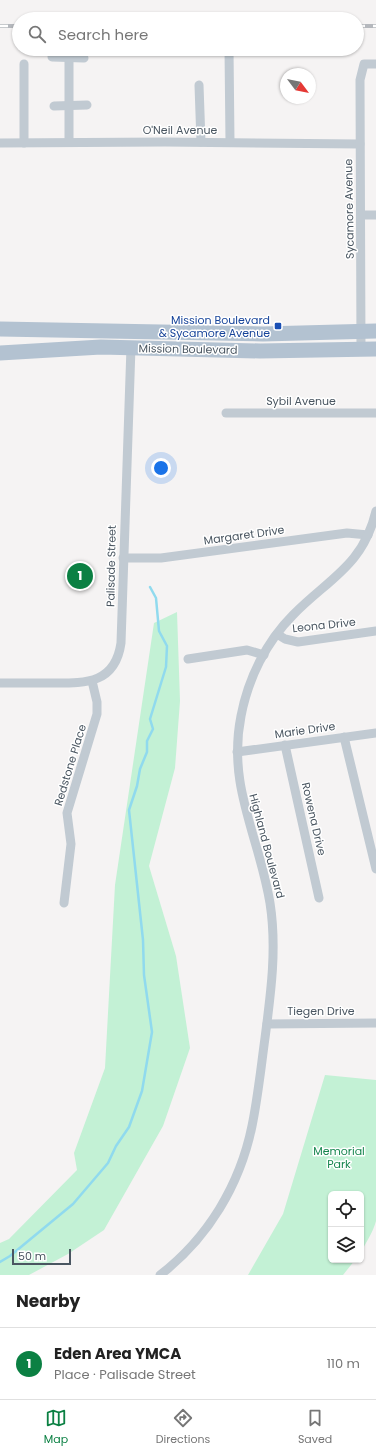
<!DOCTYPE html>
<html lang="en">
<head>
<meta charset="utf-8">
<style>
  :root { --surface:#fff; --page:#f2f2f2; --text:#222; --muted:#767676; --line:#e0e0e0; --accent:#0b8043 }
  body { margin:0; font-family:Poppins,sans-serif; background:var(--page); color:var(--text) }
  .controls { position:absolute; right:12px; bottom:12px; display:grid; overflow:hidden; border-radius:6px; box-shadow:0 1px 3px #0004 }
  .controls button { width:36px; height:36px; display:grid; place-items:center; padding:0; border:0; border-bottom:1px solid var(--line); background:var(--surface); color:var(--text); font:20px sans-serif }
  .compass { position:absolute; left:280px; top:68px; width:36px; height:36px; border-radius:50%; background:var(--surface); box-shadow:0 1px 3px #0004; rotate:122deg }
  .scale { position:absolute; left:12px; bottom:10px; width:59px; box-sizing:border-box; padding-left:4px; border:2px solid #4a5661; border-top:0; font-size:11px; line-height:14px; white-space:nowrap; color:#4a5661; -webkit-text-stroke:3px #fff; paint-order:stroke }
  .you { position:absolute; left:161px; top:468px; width:14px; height:14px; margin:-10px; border:3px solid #fff; border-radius:50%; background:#1a73e8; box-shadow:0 0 0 6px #1a73e833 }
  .badge { display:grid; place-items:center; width:26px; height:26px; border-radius:50%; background:var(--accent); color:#fff; font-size:13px; font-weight:700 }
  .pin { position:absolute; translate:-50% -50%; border:2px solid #fff; box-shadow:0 1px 4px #0006 }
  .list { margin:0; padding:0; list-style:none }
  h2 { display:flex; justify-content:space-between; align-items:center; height:52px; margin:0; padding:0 16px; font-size:17px }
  h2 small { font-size:13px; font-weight:400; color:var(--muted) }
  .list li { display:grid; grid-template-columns:26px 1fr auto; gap:12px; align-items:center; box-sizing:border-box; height:72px; padding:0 16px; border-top:1px solid var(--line) }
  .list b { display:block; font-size:15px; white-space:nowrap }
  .list p { margin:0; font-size:13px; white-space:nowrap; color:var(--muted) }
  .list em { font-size:13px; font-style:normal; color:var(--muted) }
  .icon { flex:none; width:22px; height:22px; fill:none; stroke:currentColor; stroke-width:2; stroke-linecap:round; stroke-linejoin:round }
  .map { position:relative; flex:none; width:376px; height:1275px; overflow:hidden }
  .search { position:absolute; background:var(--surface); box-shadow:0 1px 3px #0004; left:12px; right:12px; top:12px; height:44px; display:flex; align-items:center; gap:10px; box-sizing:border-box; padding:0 14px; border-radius:22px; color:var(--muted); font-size:15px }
  .sheet { height:124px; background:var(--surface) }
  nav { display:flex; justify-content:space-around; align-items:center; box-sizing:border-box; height:56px; border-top:1px solid var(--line); background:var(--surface); font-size:11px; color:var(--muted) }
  nav a { display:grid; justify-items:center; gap:2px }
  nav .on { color:var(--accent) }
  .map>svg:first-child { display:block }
</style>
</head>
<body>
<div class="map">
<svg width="376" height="1275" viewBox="0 0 376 1275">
  <rect width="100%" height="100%" fill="#f5f3f3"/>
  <g fill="#c3f1d5">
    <path d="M 177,612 L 180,701 L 175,768 L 149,866 L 176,956 L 190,1048 L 163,1126 L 104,1230 L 68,1254 L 29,1275 L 0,1275 L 0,1243 L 9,1239 L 77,1170 L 74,1153 L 105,1068 L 115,885 L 154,623 Z"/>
    <path d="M 325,1075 L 376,1080 L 376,1221 C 373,1232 367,1241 361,1252 L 361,1194 L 331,1194 L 331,1260 L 355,1260 L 343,1275 L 248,1275 L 283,1214 Z"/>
  </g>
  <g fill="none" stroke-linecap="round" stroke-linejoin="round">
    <path stroke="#90daee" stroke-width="2.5" d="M 0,1262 L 10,1256 L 73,1204 L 108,1163 L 116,1146 L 129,1127 L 142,1091 L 152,1032 L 144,975 L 143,940 L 129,810 L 137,786 L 140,769 L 147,752 L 147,741 L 153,729 L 150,719 L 166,667 L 167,646 L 159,631 L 156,598 L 150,587"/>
    <g stroke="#c1cad2" stroke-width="9">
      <path d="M 229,49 L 230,142"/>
      <path d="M 52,57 L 84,58"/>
      <path d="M 24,64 L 24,143"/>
      <path d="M 199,85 L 201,142"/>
      <path d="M 54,106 L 87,105"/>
      <path d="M 69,142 L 69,57"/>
      <path d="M 0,143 L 165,142 L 360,144"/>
      <path d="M 361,215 L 376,215"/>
      <path d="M 361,349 L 360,80 L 364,64 L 376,64"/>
      <path d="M 226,413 L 376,413"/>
      <path d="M 123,558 L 161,558 L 347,533 L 368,535"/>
      <path d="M 277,634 L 285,639 L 298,642 L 376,631"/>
      <path d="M 188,659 L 247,650 L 264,655"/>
      <path d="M 0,683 C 17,683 33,683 50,683 C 84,683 115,685 121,643 L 131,347"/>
      <path d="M 344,737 L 376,869"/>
      <path d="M 285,745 L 319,898"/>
      <path d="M 237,752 L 376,733"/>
      <path d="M 64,903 L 71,844 L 67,813 L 97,714 L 97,702 L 92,681"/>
      <path d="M 267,1024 L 376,1023"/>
      <path d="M 160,1275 C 208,1238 240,1185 252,1126 C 258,1097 261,1067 265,1038 C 271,992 277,948 270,903 C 259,836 227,786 241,716 C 248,679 266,642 293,615 C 328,579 363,566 376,511"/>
    </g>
    <g stroke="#b3c2d1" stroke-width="15">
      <path d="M 0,329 L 263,334 L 376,331"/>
      <path d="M 0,353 L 101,347 L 260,351 L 376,349"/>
    </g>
    <defs>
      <g id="rail">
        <path d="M 0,26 L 19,26"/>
        <path d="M 357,26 L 376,26"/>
      </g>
    </defs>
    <use href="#rail" stroke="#b5b8bd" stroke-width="4"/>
    <use href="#rail" stroke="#fff" stroke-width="2.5" stroke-dasharray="8" stroke-linecap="butt"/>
  </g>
  <rect fill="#1a4fb4" stroke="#fff" stroke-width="1.5" x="274" y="322" width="8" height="8" rx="2"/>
  <g text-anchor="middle" stroke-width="3" stroke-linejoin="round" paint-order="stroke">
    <g font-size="11" fill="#4a5661" stroke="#fff">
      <text x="180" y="134">O'Neil Avenue</text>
      <text transform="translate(349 209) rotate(-91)" y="4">Sycamore Avenue</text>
      <text transform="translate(188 349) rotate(1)" y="4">Mission Boulevard</text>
      <text x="301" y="405">Sybil Avenue</text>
      <text transform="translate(244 535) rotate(-8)" y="4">Margaret Drive</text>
      <text transform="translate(111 566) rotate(-89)" y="4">Palisade Street</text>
      <text transform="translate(324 625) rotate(-6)" y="4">Leona Drive</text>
      <text transform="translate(305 730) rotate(-8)" y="4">Marie Drive</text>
      <text transform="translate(70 765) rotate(-73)" y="4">Redstone Place</text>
      <text transform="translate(314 819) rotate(77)" y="4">Rowena Drive</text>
      <text transform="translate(267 846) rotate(75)" y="4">Highland Boulevard</text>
      <text x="321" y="1015">Tiegen Drive</text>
    </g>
    <g font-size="11" fill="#164399" stroke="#fff" text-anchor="end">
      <text x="270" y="324">Mission Boulevard<tspan x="270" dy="13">&amp; Sycamore Avenue</tspan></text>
    </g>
    <g font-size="11" fill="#17864f" stroke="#fff">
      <text x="339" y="1155">Memorial<tspan x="339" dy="13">Park</tspan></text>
    </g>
  </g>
</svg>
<div class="controls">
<button><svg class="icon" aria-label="locate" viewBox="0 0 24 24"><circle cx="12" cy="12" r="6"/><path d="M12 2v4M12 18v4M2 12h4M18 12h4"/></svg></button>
<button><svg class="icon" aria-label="layers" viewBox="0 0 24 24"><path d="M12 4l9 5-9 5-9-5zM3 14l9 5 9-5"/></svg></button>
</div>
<svg class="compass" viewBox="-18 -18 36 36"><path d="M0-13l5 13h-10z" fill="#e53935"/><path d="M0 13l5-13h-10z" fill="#767676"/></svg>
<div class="scale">50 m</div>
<div class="you"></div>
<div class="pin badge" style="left:80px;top:576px">1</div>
<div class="search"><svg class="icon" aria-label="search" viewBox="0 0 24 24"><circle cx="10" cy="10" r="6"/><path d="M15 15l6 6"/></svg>Search here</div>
</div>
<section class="sheet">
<h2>Nearby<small></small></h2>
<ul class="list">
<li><span class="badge">1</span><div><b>Eden Area YMCA</b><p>Place · Palisade Street</p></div><em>110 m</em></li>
</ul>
</section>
<nav>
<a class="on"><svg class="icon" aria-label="map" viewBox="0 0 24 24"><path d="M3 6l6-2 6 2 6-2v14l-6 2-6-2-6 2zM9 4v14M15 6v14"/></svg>Map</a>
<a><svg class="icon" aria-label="directions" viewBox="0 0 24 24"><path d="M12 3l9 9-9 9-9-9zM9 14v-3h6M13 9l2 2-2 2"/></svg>Directions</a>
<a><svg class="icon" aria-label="saved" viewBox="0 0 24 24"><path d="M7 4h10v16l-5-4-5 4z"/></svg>Saved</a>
</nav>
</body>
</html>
